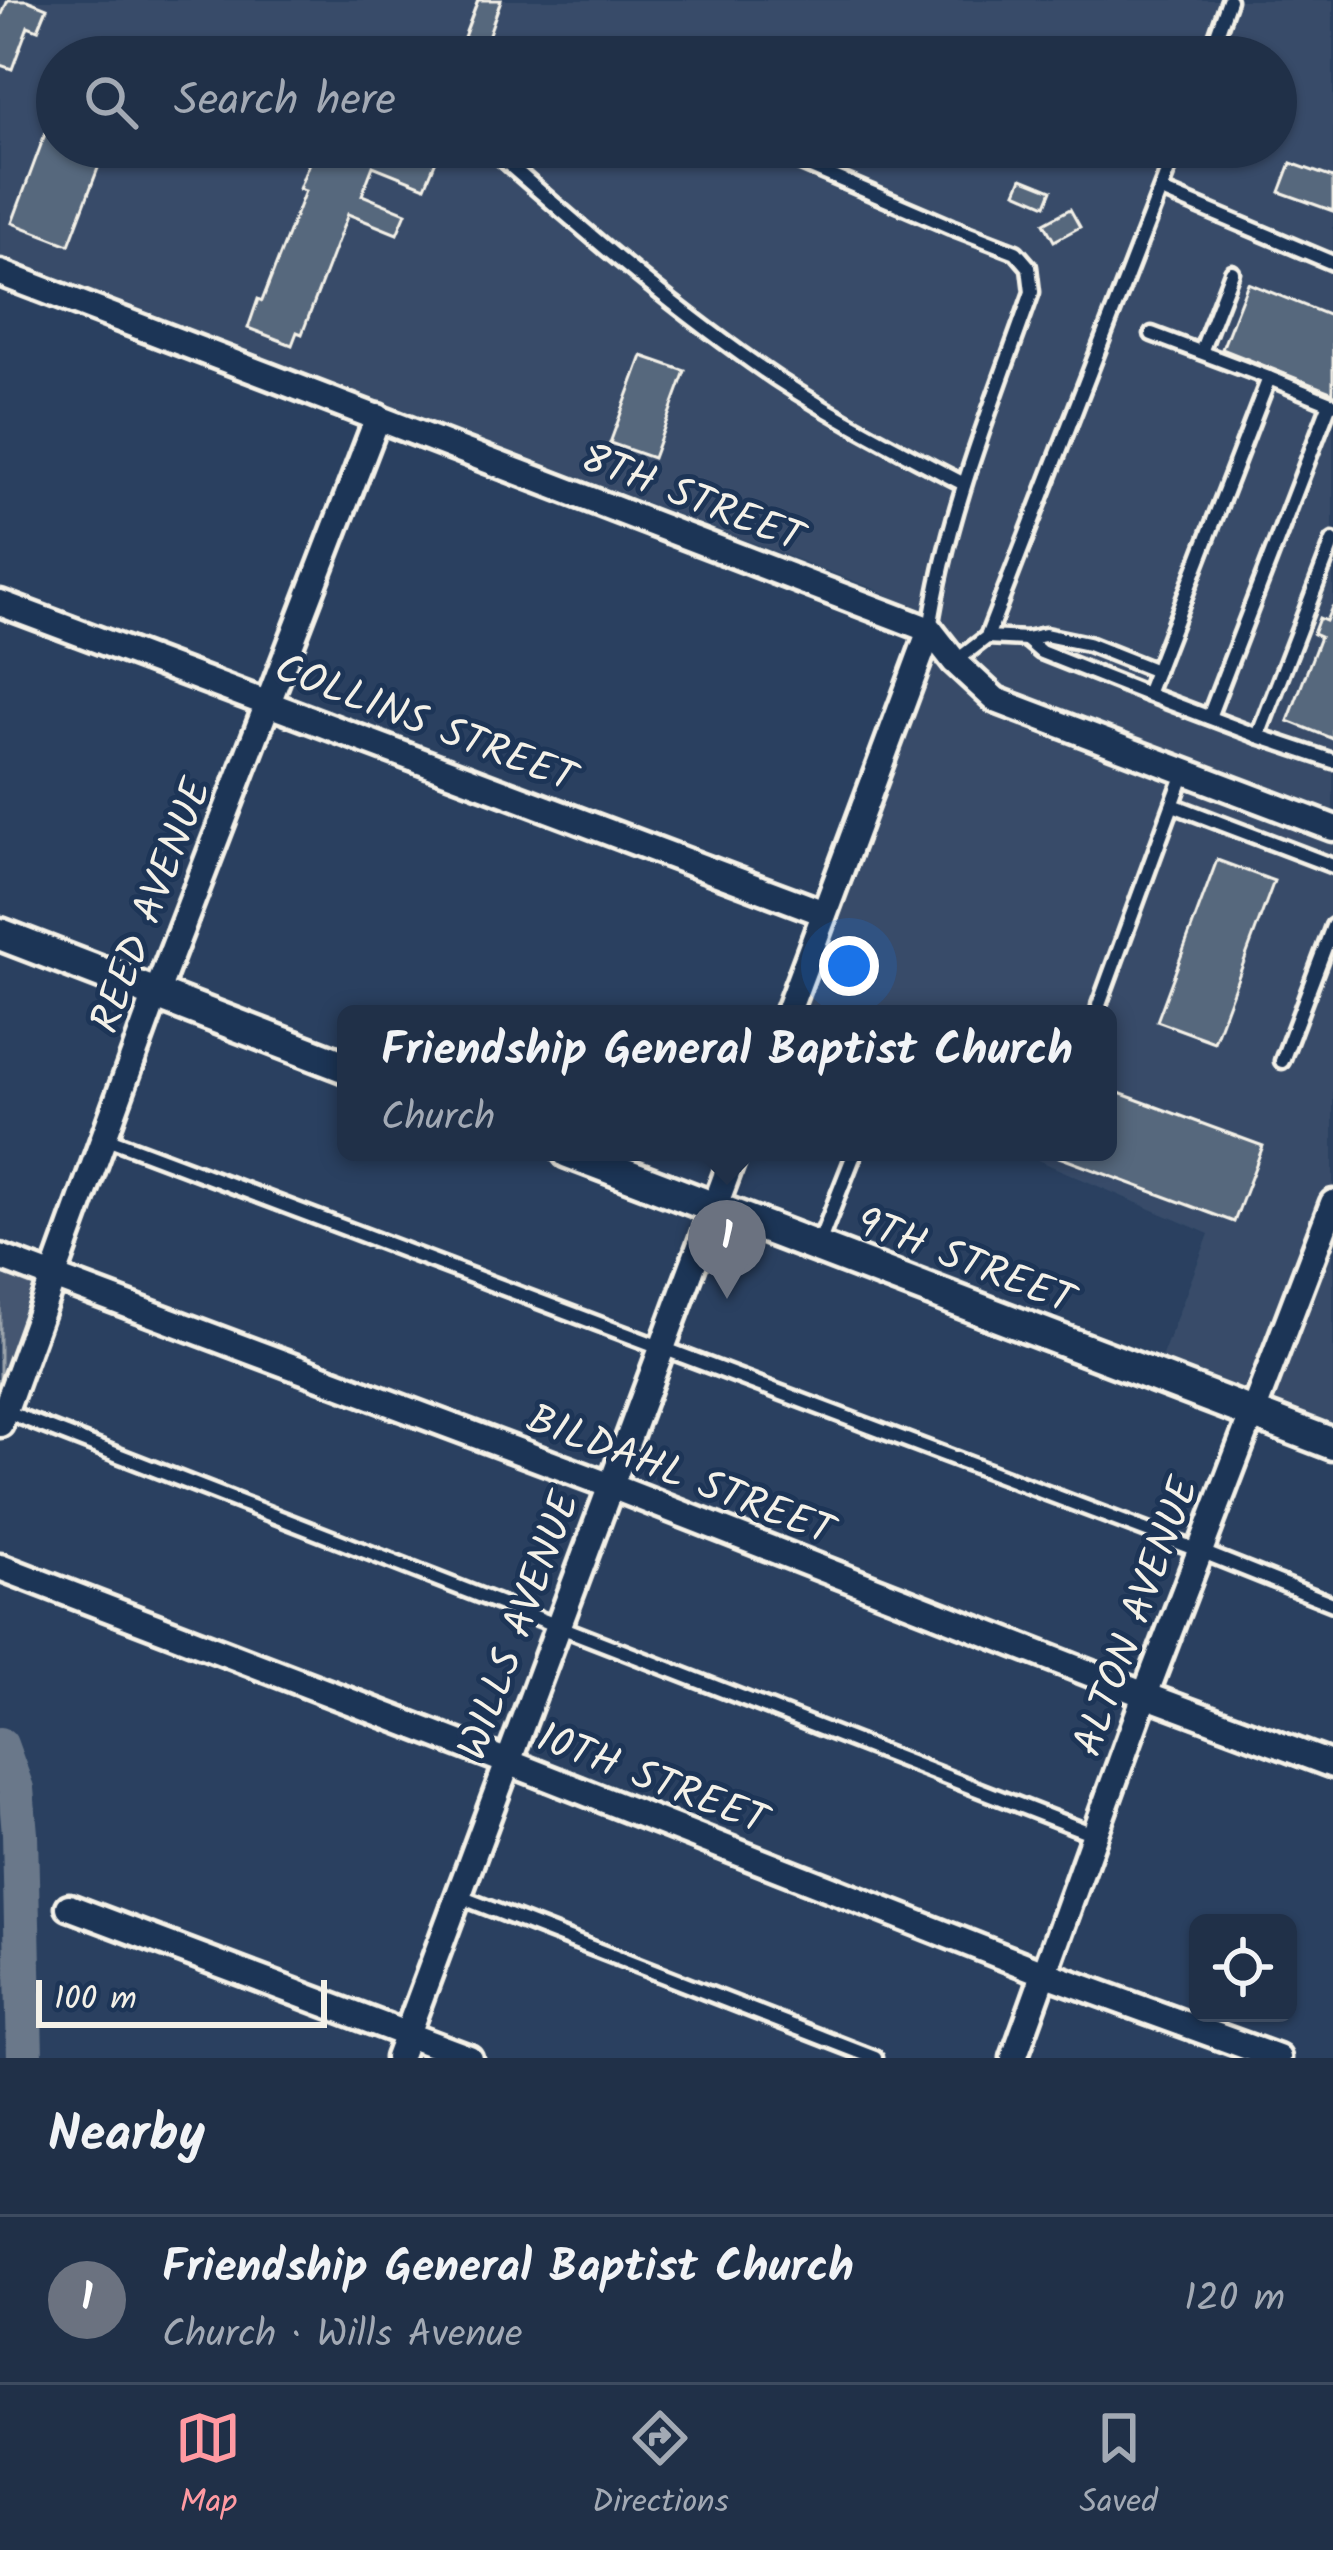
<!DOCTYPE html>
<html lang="en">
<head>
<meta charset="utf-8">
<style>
  :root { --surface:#203048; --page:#2d3c52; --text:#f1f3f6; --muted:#a2a9b4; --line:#3d4b60; --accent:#ff9aa2 }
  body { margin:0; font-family:Kalam,sans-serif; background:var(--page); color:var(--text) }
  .controls { position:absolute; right:36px; bottom:36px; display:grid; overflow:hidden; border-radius:18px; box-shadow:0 3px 9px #0004 }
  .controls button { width:108px; height:108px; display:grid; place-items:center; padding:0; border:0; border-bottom:3px solid var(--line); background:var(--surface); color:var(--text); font:60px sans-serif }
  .scale { position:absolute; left:36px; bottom:30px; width:291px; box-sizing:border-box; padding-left:12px; border:6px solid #f4f1e8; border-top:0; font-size:33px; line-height:42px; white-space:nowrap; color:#f4f1e8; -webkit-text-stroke:9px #1d3557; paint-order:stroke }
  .you { position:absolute; left:849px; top:966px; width:42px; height:42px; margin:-30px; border:9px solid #fff; border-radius:50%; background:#1a73e8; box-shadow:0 0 0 18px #1a73e833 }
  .badge { display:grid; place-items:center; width:78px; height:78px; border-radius:50%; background:var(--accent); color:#fff; font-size:39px; font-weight:700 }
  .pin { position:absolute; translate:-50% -99px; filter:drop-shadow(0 3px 6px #0008) }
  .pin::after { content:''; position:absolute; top:63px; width:42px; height:36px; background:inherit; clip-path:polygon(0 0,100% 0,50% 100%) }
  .popup { position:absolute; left:337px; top:1005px; width:780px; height:156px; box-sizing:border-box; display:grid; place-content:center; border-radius:18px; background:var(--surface); filter:drop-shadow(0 3px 9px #0005); font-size:39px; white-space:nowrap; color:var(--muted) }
  .popup b { font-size:45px; color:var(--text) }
  .popup::after { content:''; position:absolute; left:50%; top:100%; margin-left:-24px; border:24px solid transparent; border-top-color:var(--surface) }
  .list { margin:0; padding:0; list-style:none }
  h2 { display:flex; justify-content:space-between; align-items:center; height:156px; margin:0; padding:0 48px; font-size:51px }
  h2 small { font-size:39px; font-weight:400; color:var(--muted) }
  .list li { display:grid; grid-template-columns:78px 1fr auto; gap:36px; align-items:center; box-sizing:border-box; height:168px; padding:0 48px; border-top:3px solid var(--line) }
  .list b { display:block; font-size:45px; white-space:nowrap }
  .list p { margin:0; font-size:39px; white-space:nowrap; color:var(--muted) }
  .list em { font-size:39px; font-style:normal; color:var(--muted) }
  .icon { flex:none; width:66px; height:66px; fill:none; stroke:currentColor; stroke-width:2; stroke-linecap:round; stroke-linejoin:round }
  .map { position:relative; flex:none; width:1333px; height:2058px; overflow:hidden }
  .search { position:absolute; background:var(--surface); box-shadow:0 3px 9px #0004; left:36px; right:36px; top:36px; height:132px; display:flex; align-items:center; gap:30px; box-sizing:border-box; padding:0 42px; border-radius:66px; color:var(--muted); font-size:45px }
  .sheet { height:324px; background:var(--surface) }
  nav { display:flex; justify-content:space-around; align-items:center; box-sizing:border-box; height:168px; border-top:3px solid var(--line); background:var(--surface); font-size:33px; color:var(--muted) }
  nav a { display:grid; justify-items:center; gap:6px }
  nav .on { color:var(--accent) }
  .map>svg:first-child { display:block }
</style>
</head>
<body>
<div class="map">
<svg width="1333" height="2058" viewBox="0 0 1333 2058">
  <rect width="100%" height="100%" fill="#2a4060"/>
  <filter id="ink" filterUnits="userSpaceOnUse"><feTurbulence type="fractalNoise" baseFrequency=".00833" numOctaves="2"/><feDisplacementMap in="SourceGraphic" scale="24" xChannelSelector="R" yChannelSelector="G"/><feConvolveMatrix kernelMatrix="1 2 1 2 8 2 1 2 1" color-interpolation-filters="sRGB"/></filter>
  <g filter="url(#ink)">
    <path fill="#374c69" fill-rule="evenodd" d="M 0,0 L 1333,0 L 1333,1423 L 1161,1358 L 1209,1234 L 1019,1152 L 1108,1152 L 1108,1014 L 788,1014 L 943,628 L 902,602 L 872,588 L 0,258 ZM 57,57 L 1276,57 L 1276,147 L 57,147 Z"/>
    <path fill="#445771" stroke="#9ca4ac" stroke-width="3" d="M 0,1273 L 36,1287 L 0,1384 Z"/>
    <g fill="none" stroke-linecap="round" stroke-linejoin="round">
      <path stroke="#6a788a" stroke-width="36" d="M 0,1745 L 16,1789 L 20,1834 L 25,2058"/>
    </g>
    <g fill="#56677d" stroke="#f4f1e8" stroke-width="3">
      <path d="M 8,0 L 27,0 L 47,8 L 38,30 L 28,26 L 12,69 L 0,65 L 0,19 Z"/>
      <path d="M 478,0 L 501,0 L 485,45 L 464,37 Z"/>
      <path d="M 55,107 L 57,147 L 106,147 L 69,245 L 12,223 Z"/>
      <path d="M 315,147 L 409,147 L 437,158 L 425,187 L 373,166 L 362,195 L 406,213 L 397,234 L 348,214 L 302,334 L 297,332 L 292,345 L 248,328 L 258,299 L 262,301 L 305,191 L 299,189 Z"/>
      <path d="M 1291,163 L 1333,178 L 1333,211 L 1280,192 Z"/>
      <path d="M 1022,178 L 1052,190 L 1046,205 L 1016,192 Z"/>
      <path d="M 1070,209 L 1080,227 L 1054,241 L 1044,223 Z"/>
      <path d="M 1248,283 L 1333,317 L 1333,393 L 1222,349 Z"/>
      <path d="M 642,356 L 685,371 L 653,458 L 610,443 Z"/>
      <path d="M 1332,607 L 1333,607 L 1333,739 L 1288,721 L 1320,637 L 1313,634 L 1319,618 L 1326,621 Z"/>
      <path d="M 1217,860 L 1274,881 L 1214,1042 L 1157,1021 Z"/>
      <path d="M 1108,1089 L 1263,1146 L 1234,1222 L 1051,1154 L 1108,1152 Z"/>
    </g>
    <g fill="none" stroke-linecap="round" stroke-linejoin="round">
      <defs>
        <g id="service">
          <path d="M 1209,57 L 1229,0"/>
          <path d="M 489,147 C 575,223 661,298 755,364 C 820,410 893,447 964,484"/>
          <path d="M 764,147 L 951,227 L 1016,252 L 1029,267 L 1032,292 C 993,403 947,513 930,630"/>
          <path d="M 1162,191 L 1333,263"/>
          <path d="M 1152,334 L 1269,378"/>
          <path d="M 1201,352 L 1232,272"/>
          <path d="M 987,637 L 1177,147"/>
          <path d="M 1026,639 L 1041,652 L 1147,694"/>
          <path d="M 956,661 L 987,637 L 1026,639 L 1045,635 L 1088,644 L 1156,671 L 1269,378 L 1333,404"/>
          <path d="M 1156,671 L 1147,694 L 1258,736 L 1333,541"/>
          <path d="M 1209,717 L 1330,403"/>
          <path d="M 1258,736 L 1333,761"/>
          <path d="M 1173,805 L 1333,866"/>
          <path d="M 1099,1005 L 1184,773"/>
          <path d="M 1282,1061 L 1333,926"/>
          <path d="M 104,1137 L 1200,1551 L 1333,1604"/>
          <path d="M 818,1246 L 855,1152"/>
          <path d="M 5,1411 L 1093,1834"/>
          <path d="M 458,1896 L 875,2058"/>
        </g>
        <g id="minor">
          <path d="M 0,273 L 930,630 L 955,662 L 996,700 L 1333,828"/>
          <path d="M 0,603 L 824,913"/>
          <path d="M 787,1014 L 930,630"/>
          <path d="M 0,1257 L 611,1486 L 1145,1695 L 1333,1765"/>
          <path d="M 0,1424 L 156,994 L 378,417"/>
          <path d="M 0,1567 L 508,1762 L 1044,1973 L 1278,2058"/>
          <path d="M 69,1907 L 469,2058"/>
          <path d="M 398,2058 L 735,1152"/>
          <path d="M 1014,2058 L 1145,1695 L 1333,1203"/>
        </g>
        <g id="tertiary">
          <path d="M 0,934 L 346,1067"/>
          <path d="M 568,1152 L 1333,1444"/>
        </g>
      </defs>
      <use href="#service" stroke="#f4f1e8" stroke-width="21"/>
      <use href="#minor" stroke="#f4f1e8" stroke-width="33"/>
      <use href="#tertiary" stroke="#f4f1e8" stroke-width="39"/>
      <use href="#service" stroke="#1d3557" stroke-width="12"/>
      <use href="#minor" stroke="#1d3557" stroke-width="24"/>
      <use href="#tertiary" stroke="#1d3557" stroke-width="30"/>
    </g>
  </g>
  <g text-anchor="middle" stroke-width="10" stroke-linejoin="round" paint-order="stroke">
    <g font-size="42" fill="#f4f1e8" stroke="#1d3557">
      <text transform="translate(693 496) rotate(21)" y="15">8TH STREET</text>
      <text transform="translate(426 721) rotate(21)" y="15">COLLINS STREET</text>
      <text transform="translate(149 905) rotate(-69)" y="15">REED AVENUE</text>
      <text transform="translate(966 1259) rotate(21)" y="15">9TH STREET</text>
      <text transform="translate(681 1473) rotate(21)" y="15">BILDAHL STREET</text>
      <text transform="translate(1134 1616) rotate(-70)" y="15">ALTON AVENUE</text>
      <text transform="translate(517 1625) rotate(-70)" y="15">WILLS AVENUE</text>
      <text transform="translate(653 1777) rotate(21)" y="15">10TH STREET</text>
    </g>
  </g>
</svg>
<div class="controls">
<button><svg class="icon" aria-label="locate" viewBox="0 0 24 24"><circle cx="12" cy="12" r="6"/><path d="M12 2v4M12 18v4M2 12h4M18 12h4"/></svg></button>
</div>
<div class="scale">100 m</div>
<div class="you"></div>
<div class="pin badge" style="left:727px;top:1299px;background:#6b7280">1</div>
<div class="popup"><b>Friendship General Baptist Church</b>Church</div>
<div class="search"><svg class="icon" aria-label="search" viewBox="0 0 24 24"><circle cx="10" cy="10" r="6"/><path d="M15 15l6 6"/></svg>Search here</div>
</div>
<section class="sheet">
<h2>Nearby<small></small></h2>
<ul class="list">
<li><span class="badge" style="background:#6b7280">1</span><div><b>Friendship General Baptist Church</b><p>Church · Wills Avenue</p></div><em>120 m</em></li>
</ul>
</section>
<nav>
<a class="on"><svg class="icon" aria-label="map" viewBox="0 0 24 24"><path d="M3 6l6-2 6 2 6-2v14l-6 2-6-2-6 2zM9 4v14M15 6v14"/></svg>Map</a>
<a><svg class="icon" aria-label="directions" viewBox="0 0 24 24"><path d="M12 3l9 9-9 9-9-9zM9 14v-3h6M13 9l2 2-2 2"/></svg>Directions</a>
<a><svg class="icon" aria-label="saved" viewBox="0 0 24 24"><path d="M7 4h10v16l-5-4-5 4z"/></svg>Saved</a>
</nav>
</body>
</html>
